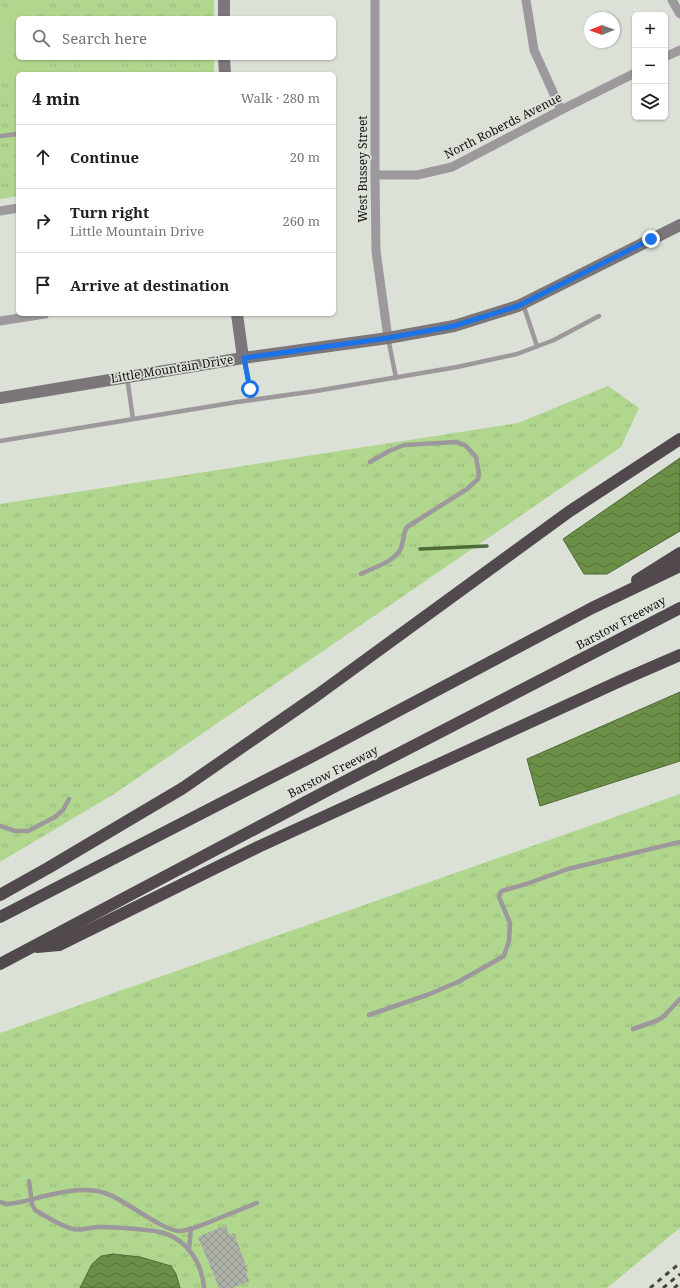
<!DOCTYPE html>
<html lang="en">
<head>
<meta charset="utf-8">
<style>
  :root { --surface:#fff; --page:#f6f6f6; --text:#202124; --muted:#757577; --line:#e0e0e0 }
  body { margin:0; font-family:"Noto Serif",serif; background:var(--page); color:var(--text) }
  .controls { position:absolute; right:12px; top:12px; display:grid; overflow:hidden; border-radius:6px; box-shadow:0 1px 3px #0004 }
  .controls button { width:36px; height:36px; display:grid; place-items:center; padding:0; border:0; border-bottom:1px solid var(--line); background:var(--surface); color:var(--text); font:20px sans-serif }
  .compass { position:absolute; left:584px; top:12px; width:36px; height:36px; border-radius:50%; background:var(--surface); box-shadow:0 1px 3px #0004; rotate:269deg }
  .stop { position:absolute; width:12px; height:12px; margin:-9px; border:3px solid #1a73e8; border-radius:50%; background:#fff }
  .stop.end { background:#1a73e8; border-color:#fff; box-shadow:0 1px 4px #0008 }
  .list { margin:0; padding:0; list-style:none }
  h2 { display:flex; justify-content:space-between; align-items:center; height:52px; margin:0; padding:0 16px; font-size:17px }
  h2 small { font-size:13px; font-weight:400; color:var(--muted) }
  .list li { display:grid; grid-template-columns:26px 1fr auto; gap:12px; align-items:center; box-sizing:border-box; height:64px; padding:0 16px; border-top:1px solid var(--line) }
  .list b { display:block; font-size:15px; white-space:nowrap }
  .list p { margin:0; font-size:13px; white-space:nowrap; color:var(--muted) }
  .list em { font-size:13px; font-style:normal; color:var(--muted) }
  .icon { flex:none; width:22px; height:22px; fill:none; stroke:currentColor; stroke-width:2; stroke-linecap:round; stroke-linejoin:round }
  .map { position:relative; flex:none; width:680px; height:1288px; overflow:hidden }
  .search { position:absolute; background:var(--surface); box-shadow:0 1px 3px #0004; left:16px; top:16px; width:320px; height:44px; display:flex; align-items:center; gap:10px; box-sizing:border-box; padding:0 14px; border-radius:6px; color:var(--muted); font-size:15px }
  .panel { position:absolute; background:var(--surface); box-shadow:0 1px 3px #0004; left:16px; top:72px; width:320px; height:244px; border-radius:6px }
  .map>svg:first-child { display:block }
</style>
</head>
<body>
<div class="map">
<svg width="680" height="1288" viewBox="0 0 680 1288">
  <defs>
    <pattern id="grass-tufts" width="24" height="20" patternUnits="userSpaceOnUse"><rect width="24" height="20" fill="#b1d78e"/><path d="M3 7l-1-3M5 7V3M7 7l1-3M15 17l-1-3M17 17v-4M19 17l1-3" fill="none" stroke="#97b879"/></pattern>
    <pattern id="water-waves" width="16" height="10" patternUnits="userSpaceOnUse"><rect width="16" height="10" fill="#6b8f46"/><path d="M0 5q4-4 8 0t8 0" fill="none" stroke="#577339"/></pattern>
    <pattern id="building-cross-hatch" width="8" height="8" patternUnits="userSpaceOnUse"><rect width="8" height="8" fill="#acb1a7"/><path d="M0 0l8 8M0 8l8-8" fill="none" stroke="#93978f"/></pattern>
  </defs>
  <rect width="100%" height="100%" fill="#dbe1d7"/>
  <g fill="url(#grass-tufts)">
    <path d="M 0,0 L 214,0 L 214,18 L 18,18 L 18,58 L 214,58 L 214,74 L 18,74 L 18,196 L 0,199 Z"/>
    <path d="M 608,386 L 639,408 L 621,447 L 114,794 L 0,862 L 0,504 L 518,423 Z"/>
    <path d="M 680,794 L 680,1228 L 607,1288 L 0,1288 L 0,1033 Z"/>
  </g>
  <g fill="#b1d78e">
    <path d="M 32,2 L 35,18 L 18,18 L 18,32 L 0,35 L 0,8 Z"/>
    <path d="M 18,35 L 18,53 L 0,56 L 0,38 Z"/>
    <path d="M 18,57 L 18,58 L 33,58 L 36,74 L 18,74 L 18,81 L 0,84 L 0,60 Z"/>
    <path d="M 79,58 L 118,58 L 120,74 L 100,74 L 98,65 L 80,68 Z"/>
    <path d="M 18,86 L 18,101 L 2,103 L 0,88 Z"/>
  </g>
  <g fill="url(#water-waves)" stroke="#506a36">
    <path d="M 680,458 L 680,531 L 607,574 L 584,574 L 563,539 Z"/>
    <path d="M 680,692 L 680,761 L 540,806 L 527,759 Z"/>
    <path d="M 113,1254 L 140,1257 L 171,1266 L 176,1274 L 180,1288 L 80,1288 L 92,1264 L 101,1256 Z"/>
  </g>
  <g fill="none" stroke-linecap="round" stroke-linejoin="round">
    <path stroke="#506a36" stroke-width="3.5" d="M 420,549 L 487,546"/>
  </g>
  <path fill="url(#building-cross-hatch)" d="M 226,1225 L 229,1235 L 234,1233 L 248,1271 L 246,1272 L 249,1281 L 233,1288 L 219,1288 L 198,1237 Z"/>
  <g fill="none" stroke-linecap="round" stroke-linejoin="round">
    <g stroke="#9c989b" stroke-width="4.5">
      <path d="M 0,136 L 18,134"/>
      <path d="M 523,304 L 537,346"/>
      <path d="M 388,338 L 396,378"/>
      <path d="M 244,358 L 252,400"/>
      <path d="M 127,377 L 133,419"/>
      <path d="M 0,441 L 237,402 L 316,391 L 457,367 L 517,354 L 554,340 L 599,316"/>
      <path d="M 361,574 C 374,567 395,562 401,548 C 404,541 403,533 407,527 L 467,489 L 478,479 L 479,474 L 476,457 L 465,445 L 456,442 L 404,445 L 389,451 L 370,462"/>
      <path d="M 0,826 L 15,831 L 28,831 L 55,817 L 63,810 L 69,799"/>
      <path d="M 369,1015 L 427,995 L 458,982 L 504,956 L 509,941 L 510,923 L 499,897 L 500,893 L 502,891 L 526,884 L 568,869 L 680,842"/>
      <path d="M 633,1029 L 656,1021 L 663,1017 L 680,999"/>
      <path d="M 29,1181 L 32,1204 L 35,1210 C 46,1216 60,1226 73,1229 C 82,1231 91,1227 100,1227 C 112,1227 124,1228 136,1229 C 145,1230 155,1230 164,1233 C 188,1241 202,1263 204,1288"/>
      <path d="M 0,1202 L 7,1204 L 15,1203 C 43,1198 76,1184 105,1193 C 126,1200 162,1231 180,1231 C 191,1230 202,1225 212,1221 C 227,1215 242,1209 257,1203"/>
      <path d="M 189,1249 L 191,1228"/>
    </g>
    <g stroke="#9c989b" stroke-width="9">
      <path d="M 375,0 L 375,175 L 376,251 L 388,338"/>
      <path d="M 526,0 L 534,50 L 561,110"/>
      <path d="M 672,0 L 680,14"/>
      <path d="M 665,57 L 680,50"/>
      <path d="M 375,175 L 417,175 L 452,167 L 561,110 L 635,73"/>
      <path d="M 0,211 L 18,208"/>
      <path d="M 0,321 L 45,314"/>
    </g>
    <g stroke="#7c767a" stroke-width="12">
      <path d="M 224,0 L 224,18"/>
      <path d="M 224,58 L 225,74"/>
      <path d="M 237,314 L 243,358"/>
      <path d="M 0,398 L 243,358 L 388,338 L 454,326 L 518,306 L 680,225"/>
    </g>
    <g stroke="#52494f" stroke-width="12">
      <path d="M 637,580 L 680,553"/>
      <path d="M 0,895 L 48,868 L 183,788 L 316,696 L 570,511 L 680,439"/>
      <path d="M 0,917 L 313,756 L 592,608 L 680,566"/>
      <path d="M 37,947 L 59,945 L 258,847 L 620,681 L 680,655"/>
      <path d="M 0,964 L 332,788 L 680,608"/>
    </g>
    <g stroke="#444642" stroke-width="3" stroke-dasharray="5 5" stroke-linecap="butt">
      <path d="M 650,1288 L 680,1263"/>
      <path d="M 663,1288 L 680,1274"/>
      <path d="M 674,1288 L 680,1283"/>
    </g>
  </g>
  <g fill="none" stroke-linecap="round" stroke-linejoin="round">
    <path stroke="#1a73e8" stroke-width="5" d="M 250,389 L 244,358 L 388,338 L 454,326 L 518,306 L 651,239"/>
  </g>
  <g text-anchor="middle" stroke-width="3.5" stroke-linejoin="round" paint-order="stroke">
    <g font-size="12" fill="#11120f" stroke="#dbe1d7">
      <text transform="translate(503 126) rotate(-27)" y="4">North Roberds Avenue</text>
      <text transform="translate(363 169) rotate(-90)" y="4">West Bussey Street</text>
      <text transform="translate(172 369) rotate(-9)" y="4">Little Mountain Drive</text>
      <text transform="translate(621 623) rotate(-28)" y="4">Barstow Freeway</text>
      <text transform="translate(333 772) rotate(-27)" y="4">Barstow Freeway</text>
    </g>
  </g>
</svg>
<div class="controls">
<button>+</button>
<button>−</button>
<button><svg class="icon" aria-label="layers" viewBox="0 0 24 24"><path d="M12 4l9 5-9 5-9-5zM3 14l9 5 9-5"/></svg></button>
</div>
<svg class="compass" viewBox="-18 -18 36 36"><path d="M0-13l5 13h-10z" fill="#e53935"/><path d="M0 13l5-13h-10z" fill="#757577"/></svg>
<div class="stop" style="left:250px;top:389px"></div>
<div class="stop end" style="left:651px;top:239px"></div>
<div class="search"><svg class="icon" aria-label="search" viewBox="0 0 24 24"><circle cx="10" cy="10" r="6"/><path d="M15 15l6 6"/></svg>Search here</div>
<section class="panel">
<h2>4 min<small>Walk · 280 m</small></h2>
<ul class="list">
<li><svg class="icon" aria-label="ahead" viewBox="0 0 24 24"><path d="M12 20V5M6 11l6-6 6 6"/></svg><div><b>Continue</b></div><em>20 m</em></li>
<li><svg class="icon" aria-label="right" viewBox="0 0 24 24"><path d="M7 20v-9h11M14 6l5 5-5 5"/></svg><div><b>Turn right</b><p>Little Mountain Drive</p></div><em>260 m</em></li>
<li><svg class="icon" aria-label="arrive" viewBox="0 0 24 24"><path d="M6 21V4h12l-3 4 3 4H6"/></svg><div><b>Arrive at destination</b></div></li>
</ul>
</section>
</div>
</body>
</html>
